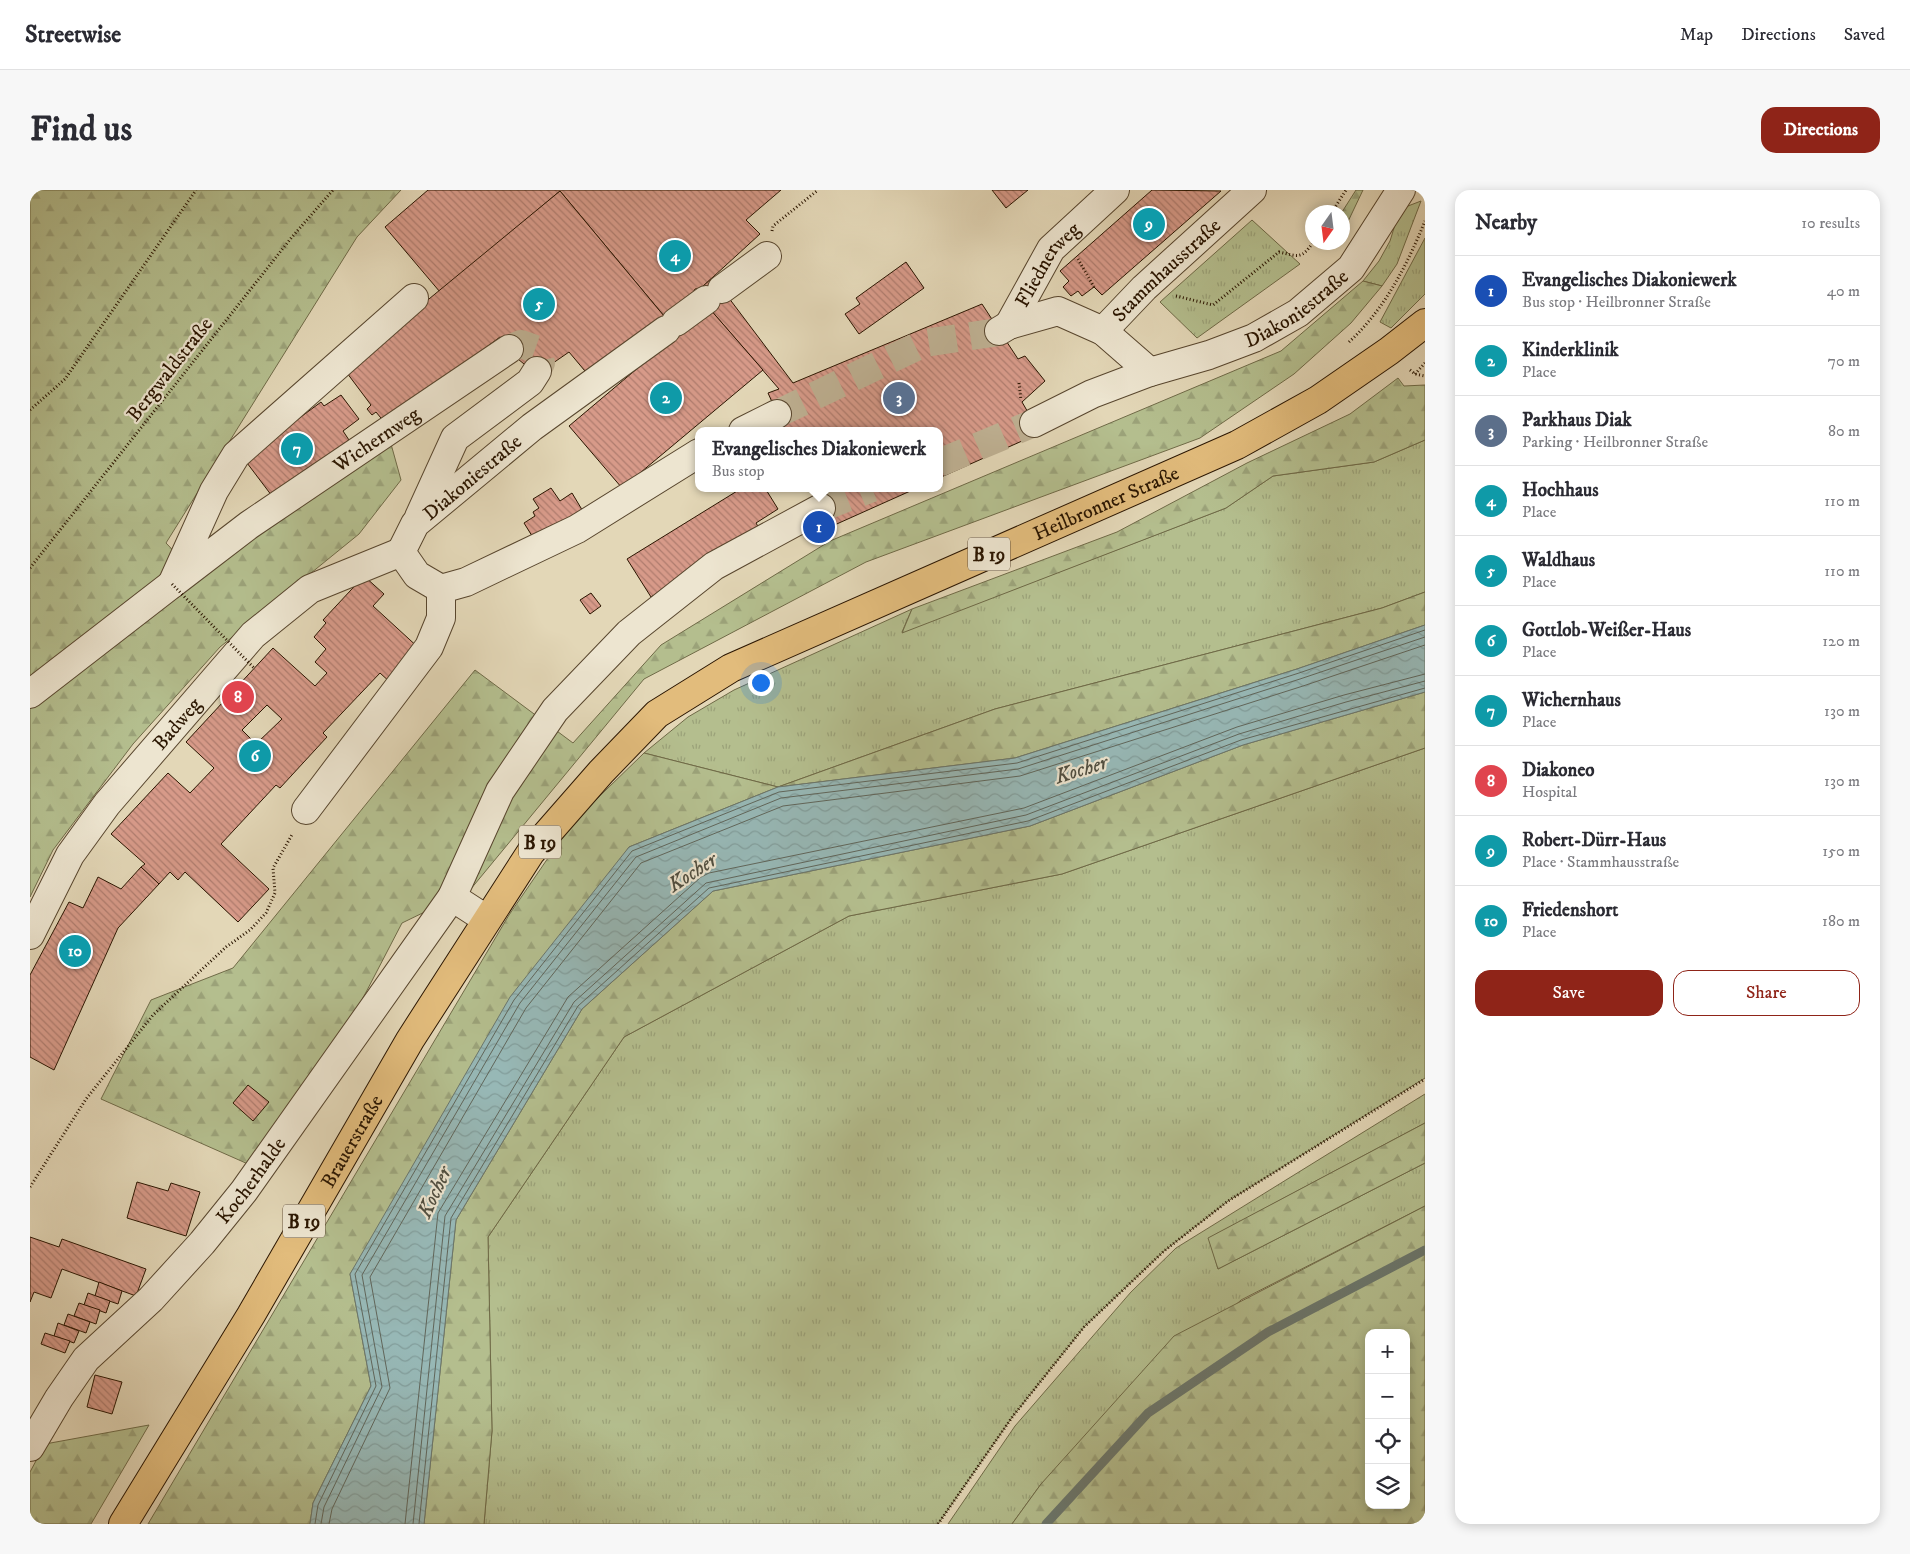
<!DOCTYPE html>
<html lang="en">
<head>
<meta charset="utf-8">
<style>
  :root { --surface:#fff; --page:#f7f7f7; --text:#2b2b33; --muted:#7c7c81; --line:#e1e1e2; --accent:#8f2418 }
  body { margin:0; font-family:"IM FELL DW Pica",serif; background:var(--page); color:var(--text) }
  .controls { position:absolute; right:15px; bottom:15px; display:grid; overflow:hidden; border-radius:10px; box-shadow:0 2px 12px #0003 }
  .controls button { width:45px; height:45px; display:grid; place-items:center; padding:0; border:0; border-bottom:1px solid var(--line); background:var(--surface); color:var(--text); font:25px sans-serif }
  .compass { position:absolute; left:1275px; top:15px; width:45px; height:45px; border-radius:50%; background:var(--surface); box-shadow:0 2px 12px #0003; rotate:194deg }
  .you { position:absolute; left:730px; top:492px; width:18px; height:18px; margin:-12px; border:4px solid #fff; border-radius:50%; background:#1a73e8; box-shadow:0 0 0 8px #1a73e833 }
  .badge { display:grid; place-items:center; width:32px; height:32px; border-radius:50%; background:var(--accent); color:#fff; font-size:16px; font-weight:700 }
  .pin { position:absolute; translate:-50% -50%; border:2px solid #fff; box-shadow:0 1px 5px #0006 }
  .popup { position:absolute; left:665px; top:237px; width:248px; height:65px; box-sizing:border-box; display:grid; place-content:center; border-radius:10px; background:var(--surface); filter:drop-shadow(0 1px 4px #0005); font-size:16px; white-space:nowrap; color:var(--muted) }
  .popup b { font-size:19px; color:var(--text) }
  .popup::after { content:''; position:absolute; left:50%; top:100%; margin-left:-10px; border:10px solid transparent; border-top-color:var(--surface) }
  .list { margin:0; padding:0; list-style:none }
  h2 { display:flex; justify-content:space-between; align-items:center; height:65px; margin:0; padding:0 20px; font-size:21px }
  h2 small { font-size:16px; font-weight:400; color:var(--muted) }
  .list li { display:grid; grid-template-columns:32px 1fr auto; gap:15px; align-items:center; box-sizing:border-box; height:70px; padding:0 20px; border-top:1px solid var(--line) }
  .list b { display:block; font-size:19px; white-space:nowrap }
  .list p { margin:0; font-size:16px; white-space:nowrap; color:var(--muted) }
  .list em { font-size:16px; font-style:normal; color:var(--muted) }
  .actions { display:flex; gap:10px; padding:15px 20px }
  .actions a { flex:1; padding:11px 0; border:1px solid var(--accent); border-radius:15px; text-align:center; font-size:18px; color:var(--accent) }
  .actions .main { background:var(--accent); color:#fff }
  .icon { flex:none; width:28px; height:28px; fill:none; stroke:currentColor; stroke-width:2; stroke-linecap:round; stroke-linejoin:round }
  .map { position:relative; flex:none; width:1395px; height:1334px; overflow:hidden; border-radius:15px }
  header { display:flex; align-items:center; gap:30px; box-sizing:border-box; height:70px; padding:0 25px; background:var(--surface); border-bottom:1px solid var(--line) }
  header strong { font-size:24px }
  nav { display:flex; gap:28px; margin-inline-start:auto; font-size:18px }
  .intro { display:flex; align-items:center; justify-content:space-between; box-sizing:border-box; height:120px; padding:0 30px }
  h1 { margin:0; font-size:35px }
  .button { padding:12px 22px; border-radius:15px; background:var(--accent); color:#fff; font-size:18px; font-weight:700 }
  main { display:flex; gap:30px; padding:0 30px }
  aside { flex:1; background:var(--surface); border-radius:15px; box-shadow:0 2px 12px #0003 }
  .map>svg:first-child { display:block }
</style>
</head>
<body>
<header>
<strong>Streetwise</strong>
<nav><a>Map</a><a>Directions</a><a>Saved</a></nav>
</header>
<div class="intro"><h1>Find us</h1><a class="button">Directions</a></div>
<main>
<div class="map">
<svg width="1395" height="1334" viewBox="0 0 1395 1334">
  <defs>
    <pattern id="grass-tufts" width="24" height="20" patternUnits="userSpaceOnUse" patternTransform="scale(1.25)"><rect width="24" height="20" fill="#b4be8e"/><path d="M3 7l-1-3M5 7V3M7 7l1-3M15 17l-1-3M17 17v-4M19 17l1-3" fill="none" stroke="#9ba279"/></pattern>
    <pattern id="forest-firs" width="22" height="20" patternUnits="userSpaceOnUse" patternTransform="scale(1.25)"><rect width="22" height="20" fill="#b4be8e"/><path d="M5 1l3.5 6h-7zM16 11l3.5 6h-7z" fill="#9ba279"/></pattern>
    <pattern id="water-waves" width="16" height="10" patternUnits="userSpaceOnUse" patternTransform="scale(1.25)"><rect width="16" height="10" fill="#97b8b6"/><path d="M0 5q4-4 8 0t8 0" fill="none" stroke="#829d9b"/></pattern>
    <pattern id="building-back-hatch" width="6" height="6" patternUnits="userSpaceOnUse" patternTransform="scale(1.25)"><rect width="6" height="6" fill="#d79a89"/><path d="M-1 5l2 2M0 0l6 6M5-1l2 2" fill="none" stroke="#af7c6e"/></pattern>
  </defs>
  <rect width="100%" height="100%" fill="#e3d7b7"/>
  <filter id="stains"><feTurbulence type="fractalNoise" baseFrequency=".004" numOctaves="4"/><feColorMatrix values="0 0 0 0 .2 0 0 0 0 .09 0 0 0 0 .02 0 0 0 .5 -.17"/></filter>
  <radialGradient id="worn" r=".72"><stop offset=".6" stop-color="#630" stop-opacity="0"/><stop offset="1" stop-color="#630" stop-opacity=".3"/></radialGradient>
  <g fill="url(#grass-tufts)" stroke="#6f6a47">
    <path d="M 1391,11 L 1367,74 L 1352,96 L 1333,91 L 1349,71 L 1360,51 L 1368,25 L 1378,16 Z"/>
    <path d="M 1222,30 L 1270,74 L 1167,148 L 1130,112 Z"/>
    <path d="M 1395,48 L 1395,104 L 1361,138 L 1350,132 Z"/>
    <path d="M 1395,250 L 1395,402 L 1352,418 L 965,519 L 748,597 L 614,563 L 658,527 L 704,500 L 882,419 L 872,442 L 1196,318 L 1243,286 L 1344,272 Z"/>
    <path d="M 1395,558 L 1395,888 L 1198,1011 L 1134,1061 L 1054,1137 L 983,1226 L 908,1334 L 454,1334 L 462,1241 L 458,1047 L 594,847 L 819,726 L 1032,684 Z"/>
    <path d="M 1395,904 L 1395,933 L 1179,1048 L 1188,1079 L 1395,973 L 1395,1016 L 1211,1110 L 1011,1294 L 982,1334 L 918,1334 L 985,1236 L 1101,1102 L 1146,1058 Z"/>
  </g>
  <g fill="url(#forest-firs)" stroke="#6f6a47" fill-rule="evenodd">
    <path d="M 0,0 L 371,0 L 327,47 L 136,353 L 161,379 L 361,254 L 371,290 L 329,344 L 190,457 L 103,554 L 23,660 L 0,707 Z"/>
    <path d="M 1326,0 L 1333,0 L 1313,42 L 1312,22 Z"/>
    <path d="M 1333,91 L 1352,96 L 1321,133 L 1264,184 L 1170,248 L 836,372 L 614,489 L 440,700 L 372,733 L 307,858 L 218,974 L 71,909 L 121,810 L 203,778 L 445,480 L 543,553 L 631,455 L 800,351 L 1251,161 Z"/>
    <path d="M 1368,188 L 1374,196 L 1395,195 L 1395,250 L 1344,272 L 1243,286 L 1196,318 L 872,443 L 882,419 L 1087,342 L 1217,273 L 1320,224 Z"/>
    <path d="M 1395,402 L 1395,435 L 1267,479 L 985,568 L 748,597 L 599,657 L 320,1084 L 341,1196 L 283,1313 L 280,1334 L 118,1334 L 479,725 L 542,633 L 614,563 L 748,597 L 965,519 L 1352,418 Z"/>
    <path d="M 1395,502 L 1395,558 L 1032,684 L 819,726 L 594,847 L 458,1047 L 462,1241 L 454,1334 L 394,1334 L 426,1030 L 552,819 L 683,701 L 1000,636 L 1213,555 Z"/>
    <path d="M 1395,933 L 1395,973 L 1188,1079 L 1178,1048 Z"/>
    <path d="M 1395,1016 L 1395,1334 L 982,1334 L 1011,1294 L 1144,1146 ZM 1339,1143 L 1376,1143 L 1376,1315 L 1339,1315 Z"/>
    <path d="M 119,1235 L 61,1334 L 0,1334 L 0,1282 L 15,1254 Z"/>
  </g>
  <path fill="url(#water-waves)" stroke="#6b776d" d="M 1395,435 L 1395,502 L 1213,555 L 1000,636 L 683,701 L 552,819 L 426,1030 L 394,1334 L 280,1334 L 283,1313 L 341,1196 L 320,1084 L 480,807 L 599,657 L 748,597 L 985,568 L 1267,479 Z"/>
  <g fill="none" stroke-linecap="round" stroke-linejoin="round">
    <g stroke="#60665b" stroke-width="1">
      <path d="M 285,1334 L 288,1315 L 346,1196 L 325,1084 L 484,810 L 602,661 L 749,602 L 987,573 L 1269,483 L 1395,440"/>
      <path d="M 291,1334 L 294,1317 L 352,1197 L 332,1085 L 490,813 L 606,667 L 751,608 L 988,579 L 1270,489 L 1395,447"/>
      <path d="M 299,1334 L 302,1319 L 360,1198 L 340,1087 L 496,818 L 611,673 L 753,616 L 990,586 L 1273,496 L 1395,455"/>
      <path d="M 375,1334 L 408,1023 L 538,807 L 671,687 L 679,683 L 994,618 L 1207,537 L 1314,505 L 1395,484"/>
      <path d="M 383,1334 L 415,1026 L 544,812 L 676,693 L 996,625 L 1209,544 L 1316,512 L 1395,491"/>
      <path d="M 389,1334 L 421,1028 L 548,816 L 679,698 L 998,631 L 1211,550 L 1395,498"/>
    </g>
    <path stroke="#6b776d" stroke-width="9" d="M 1016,1334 L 1118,1223 L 1238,1142 L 1395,1060"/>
  </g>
  <g fill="url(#building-back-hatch)" stroke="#2a1500" fill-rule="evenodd">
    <path d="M 398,0 L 751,0 L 716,30 L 730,44 L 671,98 L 665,99 L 646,132 L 642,118 L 634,126 L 530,1 L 410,102 L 355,37 Z"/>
    <path d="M 962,0 L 998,0 L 976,18 Z"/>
    <path d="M 1122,0 L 1191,1 L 1072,105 L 1064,97 L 1052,106 L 1048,101 L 1041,106 L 1033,97 L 1039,91 L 1030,81 Z"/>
    <path d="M 530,1 L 634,126 L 560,187 L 539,162 L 513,180 L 500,179 L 488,169 L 470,147 L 355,233 L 346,222 L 342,225 L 337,219 L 341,215 L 314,179 Z"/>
    <path d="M 876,72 L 894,98 L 829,144 L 815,124 L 830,114 L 826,108 Z"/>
    <path d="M 683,87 L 763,193 L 952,114 L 988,169 L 995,166 L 1015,191 L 992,212 L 1010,243 L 909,288 L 909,241 L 755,241 L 738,203 L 749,199 L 679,118 L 671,98 Z"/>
    <path d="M 679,118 L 733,180 L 592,298 L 539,236 Z"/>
    <path d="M 311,205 L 329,229 L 313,241 L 319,250 L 242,306 L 214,269 L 291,212 L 294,216 Z"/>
    <path d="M 521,298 L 530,311 L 542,303 L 554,323 L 507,354 L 494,333 L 505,326 L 503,322 L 509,318 L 503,309 Z"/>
    <path d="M 712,298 L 735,298 L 748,319 L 726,333 L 730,340 L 621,407 L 597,369 Z"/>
    <path d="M 782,298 L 887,298 L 800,337 Z"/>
    <path d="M 334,386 L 354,404 L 343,416 L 391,460 L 361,493 L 350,483 L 293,543 L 297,547 L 250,598 L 246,595 L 191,654 L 239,699 L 208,732 L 155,682 L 148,690 L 140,682 L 129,694 L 111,677 L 115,674 L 81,644 L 138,583 L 160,603 L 184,578 L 156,552 L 243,458 L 285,496 L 297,483 L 285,472 L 296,459 L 284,447 L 296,433 L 293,430 ZM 237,515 L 252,529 L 226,554 L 212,540 Z"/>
    <path d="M 561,403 L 571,416 L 560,424 L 550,410 Z"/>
    <path d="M 111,677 L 129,694 L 88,738 L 24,880 L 0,867 L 0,785 L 39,712 L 53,718 L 68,687 L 91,699 Z"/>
    <path d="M 218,895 L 239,912 L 223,931 L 203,913 Z"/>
    <path d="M 107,992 L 138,1001 L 141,993 L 170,1002 L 156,1046 L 97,1028 Z"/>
    <path d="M 0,1047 L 29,1057 L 32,1049 L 116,1079 L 106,1106 L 32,1079 L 21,1108 L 4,1102 L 0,1112 Z"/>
    <path d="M 69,1092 L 92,1101 L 88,1114 L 65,1106 Z"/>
    <path d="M 58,1103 L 80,1111 L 76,1123 L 54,1115 Z"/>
    <path d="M 49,1113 L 70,1120 L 66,1134 L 44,1126 Z"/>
    <path d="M 38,1124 L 60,1132 L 56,1143 L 34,1135 Z"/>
    <path d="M 28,1133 L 49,1141 L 44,1153 L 24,1146 Z"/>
    <path d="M 15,1143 L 40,1151 L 35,1163 L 11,1154 Z"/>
    <path d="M 65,1185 L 92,1192 L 82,1224 L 57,1217 Z"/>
  </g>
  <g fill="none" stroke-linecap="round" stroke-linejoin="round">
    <g stroke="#beb092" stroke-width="28" stroke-dasharray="28 14" stroke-linecap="butt">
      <path d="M 479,159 L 491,154 L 508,160 L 511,173 L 507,181"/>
      <path d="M 747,224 L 894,153 L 969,142"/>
      <path d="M 909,273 L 1004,233"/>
      <path d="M 791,318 L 842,298"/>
    </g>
    <defs>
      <g id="minor">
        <path d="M 692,99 L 737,66"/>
        <path id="s1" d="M 384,108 L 206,265 L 184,301 L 142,394 L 219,335 L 479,159"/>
        <path d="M 646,132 L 676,110"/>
        <path id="s2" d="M 979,135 L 1021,59 L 1085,0"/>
        <path d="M 636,140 L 502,237 L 385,334 L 371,362 L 387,385 L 411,399 L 436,392 L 547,339 L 669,263"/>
        <path d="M 969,141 L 979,135 L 1028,121 L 1073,141 L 1120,182"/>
        <path id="s3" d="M 1073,141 L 1114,98 L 1222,0"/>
        <path id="s4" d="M 1004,233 L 1062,204 L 1120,182 L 1179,165 L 1224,148 L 1268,123 L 1321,78 L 1371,0"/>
        <path d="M 713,241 L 747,224"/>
        <path d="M 389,327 L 425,248 L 500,192 L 507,181"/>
        <path d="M 0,504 L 142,394"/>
        <path d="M 276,620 L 399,457 L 411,428 L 411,399"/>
        <path d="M 422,707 L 456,729"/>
        <path id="s5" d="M 0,745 L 40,665 L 77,614 L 223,445 L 280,399 L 371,362"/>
        <path id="s6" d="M 0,1257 L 29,1208 L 56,1169 L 121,1109 L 172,1053 L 214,1001 L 422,707 L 470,601 L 525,520 L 599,443 L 684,376 L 791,318"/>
      </g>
      <g id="major">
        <path id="s7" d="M 93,1334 L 221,1125 L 380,850 L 501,662 L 571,582 L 627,524 L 701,478 L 1207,255 L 1288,210 L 1359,161 L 1395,133"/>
      </g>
    </defs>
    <use href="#minor" stroke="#58462e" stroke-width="30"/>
    <use href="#major" stroke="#2a1500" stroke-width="30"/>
    <g stroke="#2a1500" stroke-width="3" stroke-dasharray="1 2.5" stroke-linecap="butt">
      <path d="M 1302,22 L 1316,0"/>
      <path d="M 742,41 L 743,36 L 788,0"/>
      <path d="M 1048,69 L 1064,97"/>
      <path d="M 1146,106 L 1183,115 L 1249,62 C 1267,66 1272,70 1283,52"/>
      <path d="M 1319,152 C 1355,119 1377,75 1395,31"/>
      <path d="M 1380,180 L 1385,184 L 1395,186"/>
      <path d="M 1385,184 L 1395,173"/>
      <path d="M 989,193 L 991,210"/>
      <path d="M 0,220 L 35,189 L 166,0"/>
      <path d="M 0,378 L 262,47 L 303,0"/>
      <path d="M 0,997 L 56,909 L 123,825 L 196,757 L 220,740 L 236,723 L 245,703 L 243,678 L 263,643"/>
      <path d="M 908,1334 L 983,1226 L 1054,1137 L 1134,1061 L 1198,1011 L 1395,889"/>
    </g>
    <use href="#minor" stroke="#ede5d0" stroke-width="28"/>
    <use href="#major" stroke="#e2bc7c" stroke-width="28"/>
    <path stroke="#2a1500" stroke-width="3" stroke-dasharray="1 2.5" stroke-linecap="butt" d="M 142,394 L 224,478"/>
  </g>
  <g text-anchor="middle" stroke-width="4.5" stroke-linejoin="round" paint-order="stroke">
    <g fill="#ede5d0" stroke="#64533e" stroke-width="1">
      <rect x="938" y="347.5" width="42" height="33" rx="4"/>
      <rect x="489" y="635.5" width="42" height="33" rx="4"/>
      <rect x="253" y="1014.5" width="42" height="33" rx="4"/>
    </g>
    <g font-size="19" font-weight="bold" fill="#2a1500">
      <text x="959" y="371">B 19</text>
      <text x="510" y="659">B 19</text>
      <text x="274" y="1038">B 19</text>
    </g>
    <g font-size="20" fill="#2a1500" stroke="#ede5d0">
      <text dy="7" stroke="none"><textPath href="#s2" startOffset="72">Fliednerweg</textPath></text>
      <text dy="7" stroke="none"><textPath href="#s3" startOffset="88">Stammhausstraße</textPath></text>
      <text dy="7" stroke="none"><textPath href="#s4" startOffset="288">Diakoniestraße</textPath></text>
      <text transform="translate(139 179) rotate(-52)" y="7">Bergwaldstraße</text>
      <text dy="7" stroke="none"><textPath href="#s1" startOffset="632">Wichernweg</textPath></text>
      <text transform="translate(442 287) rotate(-40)" y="7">Diakoniestraße</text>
      <text dy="7" stroke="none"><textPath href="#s7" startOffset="1470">Heilbronner Straße</textPath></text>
      <text dy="7" stroke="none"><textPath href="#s5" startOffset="259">Badweg</textPath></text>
      <text dy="7" stroke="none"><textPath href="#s7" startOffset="446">Brauerstraße</textPath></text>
      <text dy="7" stroke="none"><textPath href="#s6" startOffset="348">Kocherhalde</textPath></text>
    </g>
    <g font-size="21" font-style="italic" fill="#504e40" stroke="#ede5d0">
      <text transform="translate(1051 579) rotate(-17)" y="7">Kocher</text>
      <text transform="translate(662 682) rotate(-33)" y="7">Kocher</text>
      <text transform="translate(404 1002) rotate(-65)" y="7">Kocher</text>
    </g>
  </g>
  <rect width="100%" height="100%" filter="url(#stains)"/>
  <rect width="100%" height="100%" fill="url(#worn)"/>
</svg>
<div class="controls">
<button>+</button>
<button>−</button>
<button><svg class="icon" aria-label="locate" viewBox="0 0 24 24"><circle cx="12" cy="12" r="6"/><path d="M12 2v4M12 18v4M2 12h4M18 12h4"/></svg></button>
<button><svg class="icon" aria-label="layers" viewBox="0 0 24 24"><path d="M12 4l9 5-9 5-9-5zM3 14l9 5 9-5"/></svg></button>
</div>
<svg class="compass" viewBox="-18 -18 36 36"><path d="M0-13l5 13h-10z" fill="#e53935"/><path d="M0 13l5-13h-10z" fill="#7c7c81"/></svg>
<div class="you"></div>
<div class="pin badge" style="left:789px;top:337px;background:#1a4fb4">1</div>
<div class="popup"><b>Evangelisches Diakoniewerk</b>Bus stop</div>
<div class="pin badge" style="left:636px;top:208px;background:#0f9aa8">2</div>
<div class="pin badge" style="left:869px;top:208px;background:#5c6f8a">3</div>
<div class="pin badge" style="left:645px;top:66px;background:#0f9aa8">4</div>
<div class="pin badge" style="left:509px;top:114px;background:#0f9aa8">5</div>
<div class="pin badge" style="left:225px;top:566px;background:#0f9aa8">6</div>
<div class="pin badge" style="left:267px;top:259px;background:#0f9aa8">7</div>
<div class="pin badge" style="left:208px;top:507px;background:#e0444e">8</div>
<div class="pin badge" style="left:1119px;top:34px;background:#0f9aa8">9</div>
<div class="pin badge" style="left:45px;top:761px;background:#0f9aa8">10</div>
</div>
<aside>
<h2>Nearby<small>10 results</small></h2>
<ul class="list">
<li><span class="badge" style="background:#1a4fb4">1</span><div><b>Evangelisches Diakoniewerk</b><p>Bus stop · Heilbronner Straße</p></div><em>40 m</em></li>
<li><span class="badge" style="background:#0f9aa8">2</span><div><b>Kinderklinik</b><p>Place</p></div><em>70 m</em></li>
<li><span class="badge" style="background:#5c6f8a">3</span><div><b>Parkhaus Diak</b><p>Parking · Heilbronner Straße</p></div><em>80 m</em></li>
<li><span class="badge" style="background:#0f9aa8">4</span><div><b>Hochhaus</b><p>Place</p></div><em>110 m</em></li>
<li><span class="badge" style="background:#0f9aa8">5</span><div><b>Waldhaus</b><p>Place</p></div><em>110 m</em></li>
<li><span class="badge" style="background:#0f9aa8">6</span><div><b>Gottlob-Weißer-Haus</b><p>Place</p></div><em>120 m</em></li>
<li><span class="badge" style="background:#0f9aa8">7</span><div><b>Wichernhaus</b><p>Place</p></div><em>130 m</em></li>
<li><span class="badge" style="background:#e0444e">8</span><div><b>Diakoneo</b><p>Hospital</p></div><em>130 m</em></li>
<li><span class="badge" style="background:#0f9aa8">9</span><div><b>Robert-Dürr-Haus</b><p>Place · Stammhausstraße</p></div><em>150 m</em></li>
<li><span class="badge" style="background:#0f9aa8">10</span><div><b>Friedenshort</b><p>Place</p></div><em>180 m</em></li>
</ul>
<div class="actions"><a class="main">Save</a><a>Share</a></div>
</aside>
</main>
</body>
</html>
